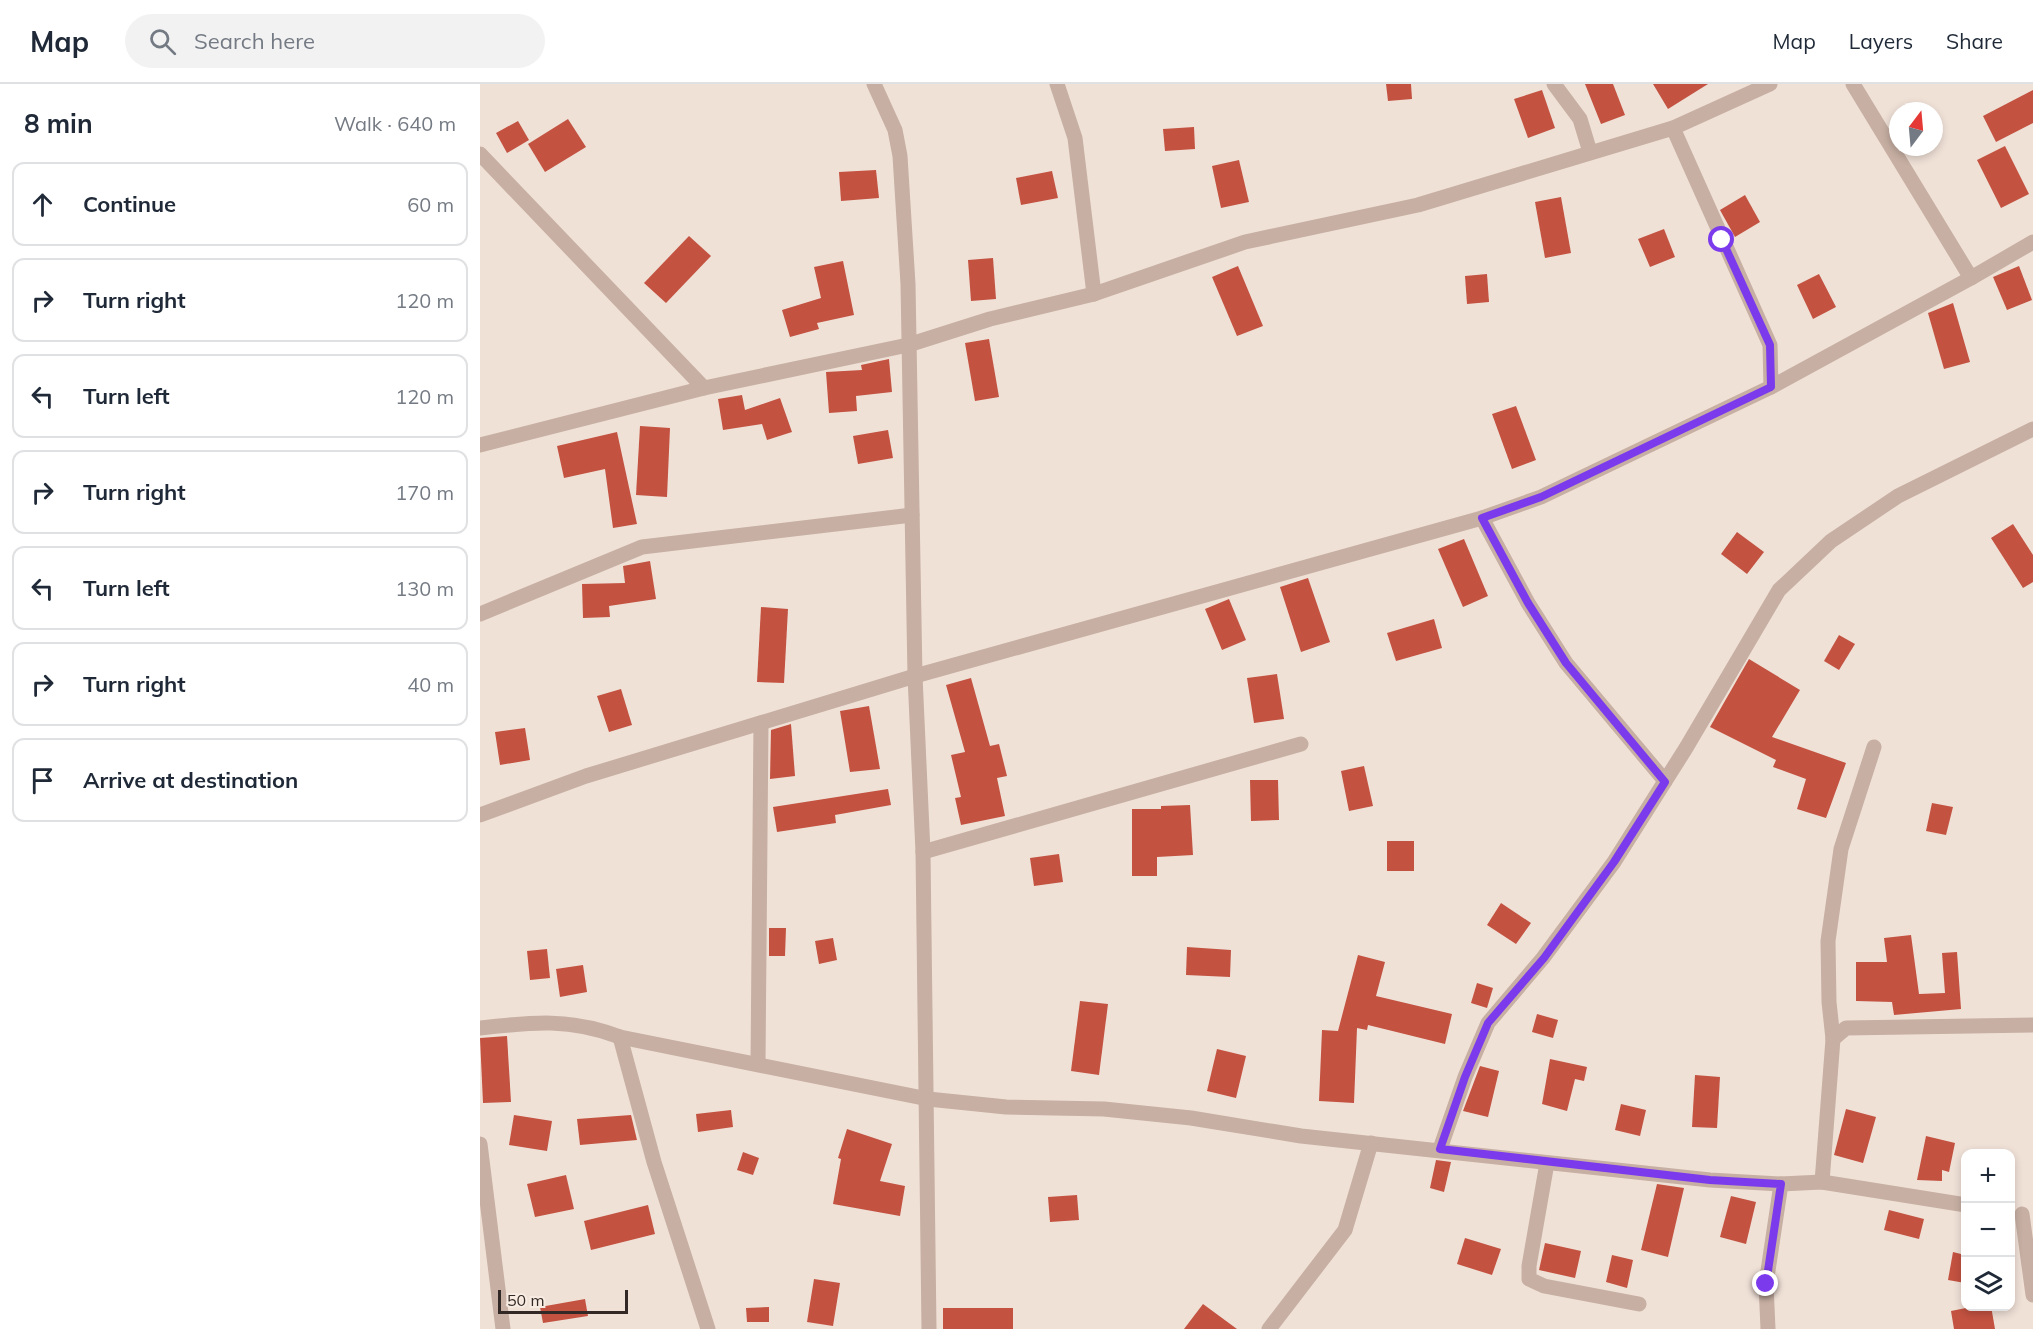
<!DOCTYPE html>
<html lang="en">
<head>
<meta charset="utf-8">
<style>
  :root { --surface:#fff; --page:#f2f2f3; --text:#1f2937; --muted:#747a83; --line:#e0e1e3 }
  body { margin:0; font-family:Mulish,sans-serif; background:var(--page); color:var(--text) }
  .controls { position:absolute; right:18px; bottom:18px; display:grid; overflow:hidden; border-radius:12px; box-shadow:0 3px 9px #0003 }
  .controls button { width:54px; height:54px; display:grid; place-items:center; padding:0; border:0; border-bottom:2px solid var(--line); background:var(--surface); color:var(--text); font:30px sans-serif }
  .compass { position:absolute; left:1409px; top:18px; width:54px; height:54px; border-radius:50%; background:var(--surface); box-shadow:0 3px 9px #0003; rotate:16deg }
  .scale { position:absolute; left:18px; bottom:15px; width:130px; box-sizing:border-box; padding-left:6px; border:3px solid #322825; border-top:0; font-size:16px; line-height:21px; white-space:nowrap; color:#322825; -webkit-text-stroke:4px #f8ece2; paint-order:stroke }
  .stop { position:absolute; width:18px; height:18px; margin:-14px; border:4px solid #7c3aed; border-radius:50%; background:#fff }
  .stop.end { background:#7c3aed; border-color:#fff; box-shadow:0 2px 6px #0008 }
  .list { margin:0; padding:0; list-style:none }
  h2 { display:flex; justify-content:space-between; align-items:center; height:78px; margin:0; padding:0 24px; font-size:26px }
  h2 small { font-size:20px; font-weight:400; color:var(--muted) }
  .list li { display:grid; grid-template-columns:39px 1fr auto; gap:18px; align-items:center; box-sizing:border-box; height:84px; margin:0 12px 12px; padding:0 12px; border:2px solid var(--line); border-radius:12px }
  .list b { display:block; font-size:22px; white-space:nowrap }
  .list em { font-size:20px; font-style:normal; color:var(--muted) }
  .icon { flex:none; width:33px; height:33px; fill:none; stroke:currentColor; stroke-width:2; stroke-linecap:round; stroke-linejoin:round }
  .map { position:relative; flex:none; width:1553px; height:1245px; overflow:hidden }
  header { display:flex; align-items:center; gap:36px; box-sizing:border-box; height:84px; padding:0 30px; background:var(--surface); border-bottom:2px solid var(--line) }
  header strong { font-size:28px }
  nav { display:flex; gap:33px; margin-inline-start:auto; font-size:21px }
  .search { width:420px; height:54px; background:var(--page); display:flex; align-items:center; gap:15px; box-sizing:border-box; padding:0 21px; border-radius:33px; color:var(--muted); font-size:22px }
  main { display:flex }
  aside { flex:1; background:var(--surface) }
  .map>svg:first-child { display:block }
</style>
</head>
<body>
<header>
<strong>Map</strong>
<div class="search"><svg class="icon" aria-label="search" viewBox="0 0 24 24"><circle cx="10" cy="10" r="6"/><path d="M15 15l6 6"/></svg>Search here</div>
<nav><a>Map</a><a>Layers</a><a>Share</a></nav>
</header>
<main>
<aside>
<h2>8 min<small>Walk · 640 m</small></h2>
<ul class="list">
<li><svg class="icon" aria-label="ahead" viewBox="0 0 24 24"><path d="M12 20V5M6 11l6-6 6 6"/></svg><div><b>Continue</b></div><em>60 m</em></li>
<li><svg class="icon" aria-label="right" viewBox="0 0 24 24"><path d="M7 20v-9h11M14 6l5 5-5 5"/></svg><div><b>Turn right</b></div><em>120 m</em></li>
<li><svg class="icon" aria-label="left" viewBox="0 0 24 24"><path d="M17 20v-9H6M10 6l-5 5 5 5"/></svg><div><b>Turn left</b></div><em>120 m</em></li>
<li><svg class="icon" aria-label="right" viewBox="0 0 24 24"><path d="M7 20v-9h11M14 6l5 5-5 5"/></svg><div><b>Turn right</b></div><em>170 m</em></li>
<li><svg class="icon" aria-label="left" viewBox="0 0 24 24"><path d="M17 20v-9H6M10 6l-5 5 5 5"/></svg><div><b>Turn left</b></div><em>130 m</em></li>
<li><svg class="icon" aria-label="right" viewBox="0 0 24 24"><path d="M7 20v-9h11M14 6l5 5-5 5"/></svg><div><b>Turn right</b></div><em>40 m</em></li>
<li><svg class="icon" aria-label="arrive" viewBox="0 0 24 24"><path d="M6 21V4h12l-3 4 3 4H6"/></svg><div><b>Arrive at destination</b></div></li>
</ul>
</aside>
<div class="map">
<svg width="1553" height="1245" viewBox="0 0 1553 1245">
  <rect width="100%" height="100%" fill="#f0e1d7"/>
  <g fill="#c35241">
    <path d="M 906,0 L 931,0 L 932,15 L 908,17 Z"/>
    <path d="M 1105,0 L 1133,0 L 1145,31 L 1121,40 Z"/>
    <path d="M 1173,0 L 1228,0 L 1188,25 Z"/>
    <path d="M 1062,6 L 1075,44 L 1048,54 L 1034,15 Z"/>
    <path d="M 1553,6 L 1553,39 L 1516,58 L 1503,32 Z"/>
    <path d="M 88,35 L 106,63 L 65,88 L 48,60 Z"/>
    <path d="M 38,37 L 49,56 L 27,69 L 16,49 Z"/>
    <path d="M 714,43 L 715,65 L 685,67 L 683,45 Z"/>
    <path d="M 1525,62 L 1549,110 L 1521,124 L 1497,76 Z"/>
    <path d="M 759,76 L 769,118 L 741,124 L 732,82 Z"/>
    <path d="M 396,86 L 399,114 L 361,117 L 359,88 Z"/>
    <path d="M 572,87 L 578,114 L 541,121 L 536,94 Z"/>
    <path d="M 1265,111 L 1280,138 L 1255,153 L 1240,126 Z"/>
    <path d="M 1081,113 L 1091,169 L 1065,174 L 1055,118 Z"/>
    <path d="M 1184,145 L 1195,173 L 1170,183 L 1158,155 Z"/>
    <path d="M 209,152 L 231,172 L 186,219 L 164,199 Z"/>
    <path d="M 513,174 L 516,215 L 491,217 L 488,176 Z"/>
    <path d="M 363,177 L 374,231 L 337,239 L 339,245 L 310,253 L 302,226 L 341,214 L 334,183 Z"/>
    <path d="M 758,182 L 783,242 L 757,252 L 732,193 Z"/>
    <path d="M 1539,182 L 1552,216 L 1527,226 L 1513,193 Z"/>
    <path d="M 1007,190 L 1009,218 L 987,220 L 985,192 Z"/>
    <path d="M 1339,190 L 1356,223 L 1333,235 L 1317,201 Z"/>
    <path d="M 1473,219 L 1490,278 L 1464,285 L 1448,229 Z"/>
    <path d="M 509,255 L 519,313 L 495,317 L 485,259 Z"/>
    <path d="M 409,275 L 412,308 L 376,312 L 377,327 L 349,329 L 346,288 L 382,286 L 381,281 Z"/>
    <path d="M 262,311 L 265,326 L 300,314 L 312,348 L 287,356 L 282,340 L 243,346 L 238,315 Z"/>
    <path d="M 1036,322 L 1056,376 L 1032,385 L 1012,330 Z"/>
    <path d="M 160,342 L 190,344 L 187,413 L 156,411 Z"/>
    <path d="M 408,346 L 413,374 L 378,380 L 373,352 Z"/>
    <path d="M 137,348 L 157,440 L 133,444 L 125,385 L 84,394 L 77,362 Z"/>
    <path d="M 1533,440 L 1553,471 L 1553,498 L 1543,504 L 1511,454 Z"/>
    <path d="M 1257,448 L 1284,468 L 1267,490 L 1241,470 Z"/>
    <path d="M 984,455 L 1008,512 L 983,523 L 958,465 Z"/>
    <path d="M 170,477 L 176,515 L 129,522 L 130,533 L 103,534 L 102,500 L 145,499 L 143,482 Z"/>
    <path d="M 828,494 L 850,558 L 821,568 L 800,503 Z"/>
    <path d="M 749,515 L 766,556 L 742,566 L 725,525 Z"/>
    <path d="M 281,523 L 308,525 L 304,599 L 277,598 Z"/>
    <path d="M 954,535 L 962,564 L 916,577 L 907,549 Z"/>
    <path d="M 1359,551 L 1375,560 L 1359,586 L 1344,577 Z"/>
    <path d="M 1269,575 L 1320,606 L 1292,653 L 1366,679 L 1346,734 L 1317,725 L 1326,695 L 1293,683 L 1296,676 L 1230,643 Z"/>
    <path d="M 797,590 L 804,635 L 774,639 L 767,594 Z"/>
    <path d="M 491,594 L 510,662 L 519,660 L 527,692 L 517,694 L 525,732 L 481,741 L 475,714 L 481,713 L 471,671 L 485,668 L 466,601 Z"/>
    <path d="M 141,605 L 152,641 L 129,648 L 117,612 Z"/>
    <path d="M 389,622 L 400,685 L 370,688 L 360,627 Z"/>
    <path d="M 311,640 L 315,692 L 290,695 L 291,646 Z"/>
    <path d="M 45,644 L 50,676 L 20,681 L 15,648 Z"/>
    <path d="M 884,682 L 893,722 L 869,727 L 861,687 Z"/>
    <path d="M 770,696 L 798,696 L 799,736 L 771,737 Z"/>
    <path d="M 408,705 L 411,721 L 355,731 L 356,739 L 297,748 L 293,723 Z"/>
    <path d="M 1452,719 L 1473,723 L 1466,751 L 1446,747 Z"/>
    <path d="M 710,721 L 713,771 L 677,773 L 677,792 L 652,792 L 652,725 L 681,725 L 681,722 Z"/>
    <rect x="907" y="757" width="27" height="30"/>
    <path d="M 579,770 L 583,798 L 554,802 L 550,774 Z"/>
    <path d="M 1021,819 L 1051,839 L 1036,860 L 1007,841 Z"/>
    <path d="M 289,844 L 306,844 L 305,872 L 289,872 Z"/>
    <path d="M 1431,851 L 1439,910 L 1465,909 L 1462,869 L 1477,868 L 1481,925 L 1414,931 L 1412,918 L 1376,917 L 1376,878 L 1407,878 L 1404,854 Z"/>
    <path d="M 353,854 L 357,876 L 339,880 L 335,857 Z"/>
    <path d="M 707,863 L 751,866 L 750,893 L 706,891 Z"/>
    <path d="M 67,865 L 70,894 L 50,896 L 47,867 Z"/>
    <path d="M 878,871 L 905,878 L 896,912 L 972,930 L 965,960 L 888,941 L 887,946 L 877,944 L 874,1019 L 839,1017 L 842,946 L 858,947 Z"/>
    <path d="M 103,881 L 107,908 L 80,913 L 76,885 Z"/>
    <path d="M 997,899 L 1013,904 L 1007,924 L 991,919 Z"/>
    <path d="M 600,917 L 628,920 L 619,991 L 591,987 Z"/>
    <path d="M 1057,930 L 1078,936 L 1073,954 L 1052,948 Z"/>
    <path d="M 27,952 L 31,1018 L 3,1019 L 0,954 Z"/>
    <path d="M 737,965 L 766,972 L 756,1014 L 727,1007 Z"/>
    <path d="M 1070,975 L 1107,983 L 1104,997 L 1095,995 L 1087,1027 L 1062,1020 Z"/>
    <path d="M 1000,982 L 1019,987 L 1008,1033 L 983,1027 Z"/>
    <path d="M 1215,991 L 1240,993 L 1237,1044 L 1212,1043 Z"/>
    <path d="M 1141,1020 L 1166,1026 L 1160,1052 L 1135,1046 Z"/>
    <path d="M 1366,1025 L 1396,1033 L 1383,1079 L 1354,1071 Z"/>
    <path d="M 251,1026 L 253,1043 L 218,1048 L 216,1030 Z"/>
    <path d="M 34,1031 L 72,1037 L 67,1067 L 29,1061 Z"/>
    <path d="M 151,1031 L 157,1056 L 100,1061 L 97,1035 Z"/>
    <path d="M 367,1045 L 412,1060 L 400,1097 L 425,1102 L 420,1132 L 353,1120 L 361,1075 L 358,1074 Z"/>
    <path d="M 1446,1052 L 1475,1059 L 1469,1088 L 1462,1086 L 1462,1097 L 1437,1096 Z"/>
    <path d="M 263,1068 L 279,1074 L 273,1091 L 257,1086 Z"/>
    <path d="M 956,1076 L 971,1078 L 964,1108 L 950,1104 Z"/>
    <path d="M 86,1091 L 94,1125 L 55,1133 L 47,1100 Z"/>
    <path d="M 1177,1100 L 1204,1104 L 1188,1173 L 1161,1166 Z"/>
    <path d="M 597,1111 L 599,1136 L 570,1138 L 568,1113 Z"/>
    <path d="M 1251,1112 L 1276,1118 L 1266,1160 L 1240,1153 Z"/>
    <path d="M 168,1121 L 175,1150 L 111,1166 L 104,1137 Z"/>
    <path d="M 1409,1126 L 1444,1135 L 1439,1155 L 1404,1146 Z"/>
    <path d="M 985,1154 L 1021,1165 L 1012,1191 L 977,1180 Z"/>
    <path d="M 1065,1159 L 1101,1167 L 1095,1194 L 1059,1186 Z"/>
    <path d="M 1473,1168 L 1485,1171 L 1485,1199 L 1468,1196 Z"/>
    <path d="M 1132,1171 L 1153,1176 L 1147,1204 L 1126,1198 Z"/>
    <path d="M 334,1195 L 360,1199 L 353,1242 L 327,1238 Z"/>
    <path d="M 105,1215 L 108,1232 L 63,1239 L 60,1223 Z"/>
    <path d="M 723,1220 L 757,1245 L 704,1245 Z"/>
    <path d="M 1496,1222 L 1511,1222 L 1515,1245 L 1474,1245 L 1471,1227 Z"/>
    <path d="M 289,1223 L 289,1238 L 267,1238 L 266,1224 Z"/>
    <rect x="463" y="1224" width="70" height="21"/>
  </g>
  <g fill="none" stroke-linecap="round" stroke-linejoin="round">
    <g stroke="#c7afa3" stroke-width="15">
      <path d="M 394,0 L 415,46 L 420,72 L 428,200 L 435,592 L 443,768 L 449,1245"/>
      <path d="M 577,0 L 595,54 L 614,210"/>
      <path d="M 1074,0 L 1100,35 L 1110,68"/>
      <path d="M 1373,0 L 1491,194 L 1553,158"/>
      <path d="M 1193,44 L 1290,261 L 1291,303"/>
      <path d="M 0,70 L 224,304"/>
      <path d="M 0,361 L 224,304 L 428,261 L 510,235 L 614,210 L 765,158 L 938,121 L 1193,44 L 1290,0"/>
      <path d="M 1002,434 L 1048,519 L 1086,579 L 1185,697"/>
      <path d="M 0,530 L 162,463 L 432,431"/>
      <path d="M 0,731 L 106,692 L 435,592 L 1002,434 L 1061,413 L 1291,303 L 1491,194"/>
      <path d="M 443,768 L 821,660"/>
      <path d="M 0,944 C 53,938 90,934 140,953 L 448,1015 L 526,1023 L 624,1025 L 711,1034 L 821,1052 L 1230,1096 L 1301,1100 L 1342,1098 L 1486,1121"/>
      <path d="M 140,953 L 174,1078 L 228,1245"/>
      <path d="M 1353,955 L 1349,918 L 1348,857 L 1361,765 L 1394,663"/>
      <path d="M 278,980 L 281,639"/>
      <path d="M 0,1060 L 23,1245"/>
      <path d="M 960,1065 L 985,993 L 1008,939 L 1063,874 L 1134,778 L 1206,664 L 1299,506 L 1351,457 L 1418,412 L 1553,345"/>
      <path d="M 1067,1079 L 1049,1182 L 1049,1195 L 1064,1202 L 1159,1220"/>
      <path d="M 1342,1098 L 1353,955 L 1366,944 L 1553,941"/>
      <path d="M 1542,1130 L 1553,1211"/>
      <path d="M 789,1245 L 865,1146 L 891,1059"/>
      <path d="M 1288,1245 L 1286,1200 L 1301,1100"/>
    </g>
  </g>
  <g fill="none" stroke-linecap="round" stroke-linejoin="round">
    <path stroke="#7c3aed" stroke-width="8" d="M 1242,156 L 1290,261 L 1291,303 L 1061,413 L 1002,434 L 1048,519 L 1086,579 L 1185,698 L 1134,778 L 1064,874 L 1008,939 L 985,993 L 960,1065 L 1230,1096 L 1301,1100 L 1286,1200"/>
  </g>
</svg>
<div class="controls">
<button>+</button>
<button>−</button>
<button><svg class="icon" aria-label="layers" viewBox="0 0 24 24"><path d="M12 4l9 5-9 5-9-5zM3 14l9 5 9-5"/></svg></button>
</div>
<svg class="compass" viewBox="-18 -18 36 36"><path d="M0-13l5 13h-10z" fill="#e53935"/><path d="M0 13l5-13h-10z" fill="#747a83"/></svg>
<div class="scale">50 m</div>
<div class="stop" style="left:1242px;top:156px"></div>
<div class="stop end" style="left:1286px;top:1200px"></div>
</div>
</main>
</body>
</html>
